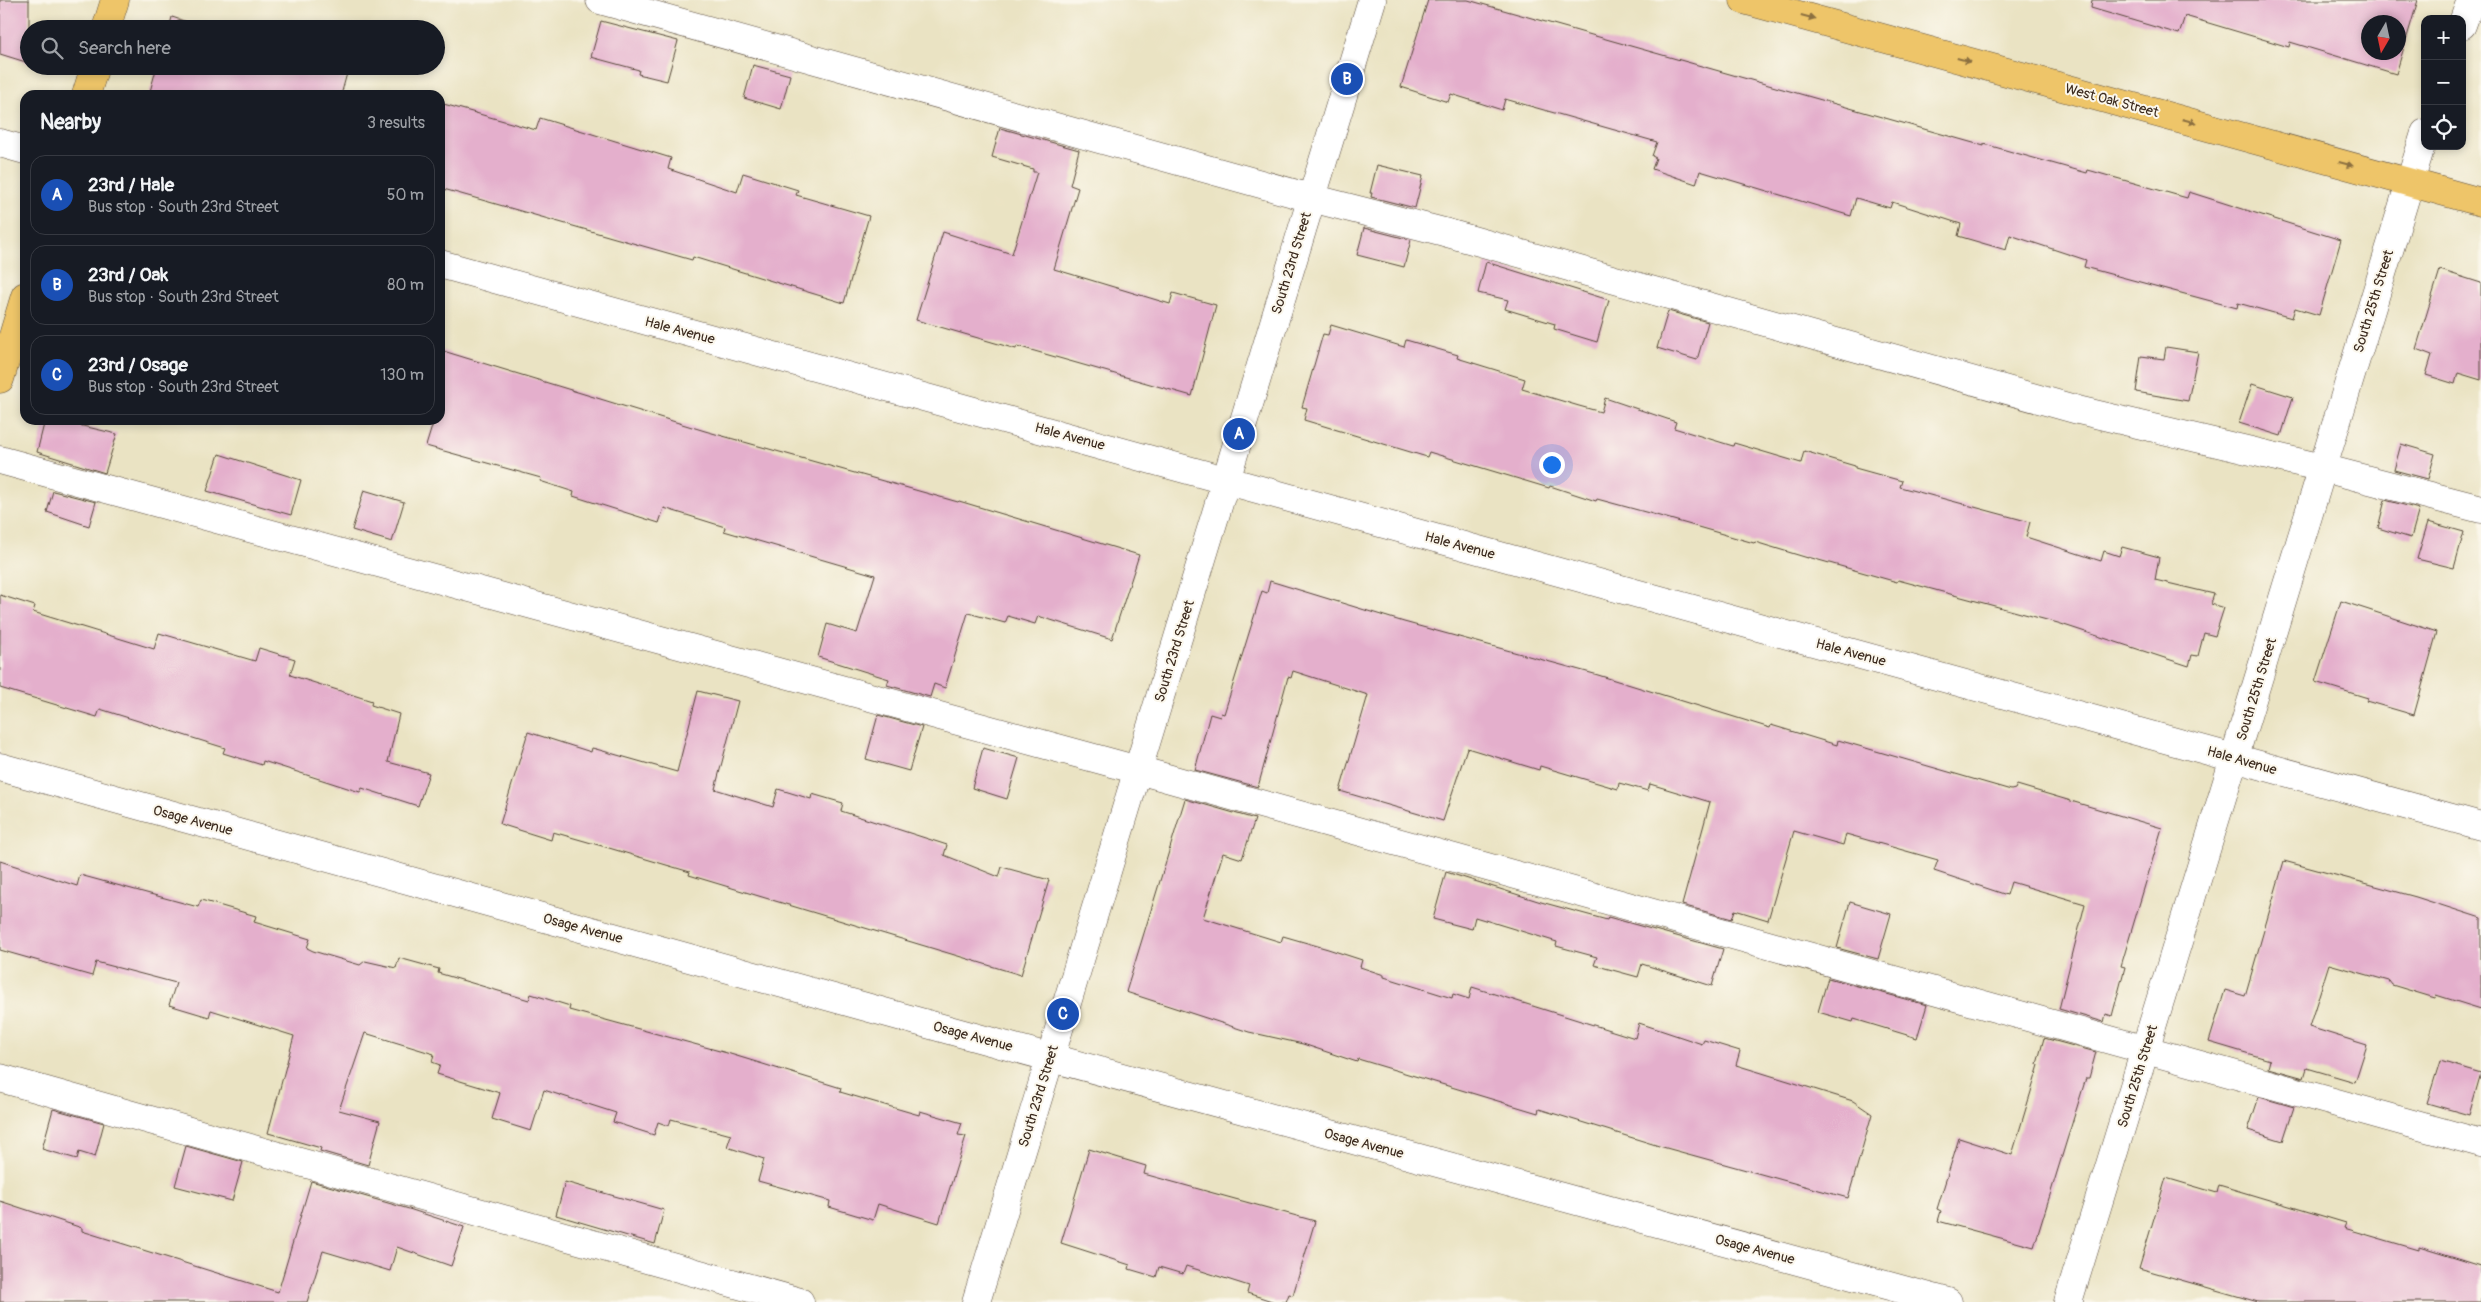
<!DOCTYPE html>
<html lang="en">
<head>
<meta charset="utf-8">
<style>
  :root { --surface:#171b24; --page:#242831; --text:#f1f3f6; --muted:#9ea1a6; --line:#363941; --accent:#db2777 }
  body { margin:0; font-family:Pangolin,sans-serif; background:var(--page); color:var(--text) }
  .controls { position:absolute; right:15px; top:15px; display:grid; overflow:hidden; border-radius:10px; box-shadow:0 2px 8px #0003 }
  .controls button { width:45px; height:45px; display:grid; place-items:center; padding:0; border:0; border-bottom:1px solid var(--line); background:var(--surface); color:var(--text); font:25px sans-serif }
  .compass { position:absolute; left:2361px; top:15px; width:45px; height:45px; border-radius:50%; background:var(--surface); box-shadow:0 2px 8px #0003; rotate:189deg }
  .you { position:absolute; left:1551px; top:464px; width:18px; height:18px; margin:-12px; border:4px solid #fff; border-radius:50%; background:#1a73e8; box-shadow:0 0 0 8px #1a73e833 }
  .badge { display:grid; place-items:center; width:32px; height:32px; border-radius:50%; background:var(--accent); color:#fff; font-size:16px; font-weight:700 }
  .pin { position:absolute; translate:-50% -50%; border:2px solid #fff; box-shadow:0 1px 5px #0006 }
  .list { margin:0; padding:0; list-style:none }
  h2 { display:flex; justify-content:space-between; align-items:center; height:65px; margin:0; padding:0 20px; font-size:21px }
  h2 small { font-size:16px; font-weight:400; color:var(--muted) }
  .list li { display:grid; grid-template-columns:32px 1fr auto; gap:15px; align-items:center; box-sizing:border-box; height:80px; margin:0 10px 10px; padding:0 10px; border:1px solid var(--line); border-radius:15px }
  .list b { display:block; font-size:19px; white-space:nowrap }
  .list p { margin:0; font-size:16px; white-space:nowrap; color:var(--muted) }
  .list em { font-size:16px; font-style:normal; color:var(--muted) }
  .icon { flex:none; width:28px; height:28px; fill:none; stroke:currentColor; stroke-width:2; stroke-linecap:round; stroke-linejoin:round }
  .map { position:relative; flex:none; width:2481px; height:1302px; overflow:hidden }
  .search { position:absolute; background:var(--surface); box-shadow:0 2px 8px #0003; left:20px; top:20px; width:425px; height:55px; display:flex; align-items:center; gap:12px; box-sizing:border-box; padding:0 18px; border-radius:28px; color:var(--muted); font-size:19px }
  .panel { position:absolute; background:var(--surface); box-shadow:0 2px 8px #0003; left:20px; top:90px; width:425px; height:335px; border-radius:15px }
  .map>svg:first-child { display:block }
</style>
</head>
<body>
<div class="map">
<svg width="2481" height="1302" viewBox="0 0 2481 1302">
  <rect width="100%" height="100%" fill="#fbf7ec"/>
  <filter id="ink" filterUnits="userSpaceOnUse"><feTurbulence type="fractalNoise" baseFrequency=".02" numOctaves="2"/><feDisplacementMap in="SourceGraphic" scale="10" xChannelSelector="R" yChannelSelector="G"/><feConvolveMatrix kernelMatrix="1 2 1 2 8 2 1 2 1" color-interpolation-filters="sRGB"/></filter>
  <filter id="wash" filterUnits="userSpaceOnUse"><feTurbulence type="fractalNoise" baseFrequency=".0096" numOctaves="4" result="noise"/><feDisplacementMap in="SourceGraphic" scale="20" xChannelSelector="R" yChannelSelector="G"/><feGaussianBlur stdDeviation="1.12" result="paint"/><feColorMatrix in="noise" values="0 0 0 0 0 0 0 0 0 0 0 0 0 0 0 0 0 1.4 0 .05"/><feComposite in="paint" operator="in"/></filter>
  <g filter="url(#wash)">
    <rect width="100%" height="100%" fill="#eae3c3"/>
    <g id="blocks">
      <g fill="#e4afcc" fill-rule="evenodd">
        <path d="M 0,0 L 29,0 L 29,63 L 0,54 Z"/>
        <path d="M 1428,0 L 1468,0 L 1984,146 L 1984,144 L 2087,173 L 2088,170 L 2187,198 L 2189,192 L 2341,240 L 2319,315 L 2295,308 L 2292,318 L 2238,303 L 2237,308 L 2084,267 L 2086,260 L 2010,235 L 2006,250 L 1958,236 L 1961,224 L 1892,202 L 1890,208 L 1856,198 L 1851,216 L 1700,171 L 1696,184 L 1652,169 L 1656,158 L 1652,156 L 1657,142 L 1505,99 L 1502,110 L 1451,94 L 1448,102 L 1401,87 Z"/>
        <path d="M 2092,0 L 2418,0 L 2396,74 L 2290,42 L 2289,47 L 2185,16 L 2179,34 L 2091,8 ZM 2368,22 L 2398,22 L 2398,52 L 2368,52 Z"/>
        <path d="M 172,17 L 209,29 L 169,29 Z"/>
        <path d="M 601,21 L 678,41 L 667,81 L 638,74 L 639,70 L 591,57 Z"/>
        <path d="M 753,65 L 790,75 L 781,109 L 744,98 Z"/>
        <path d="M 157,66 L 349,66 L 341,95 L 149,95 Z"/>
        <path d="M 440,103 L 536,130 L 540,118 L 671,158 L 668,169 L 737,192 L 743,173 L 798,190 L 796,195 L 869,216 L 844,303 L 693,257 L 692,260 L 440,188 Z"/>
        <path d="M 1000,128 L 1079,150 L 1070,185 L 1078,188 L 1054,269 L 1170,304 L 1173,293 L 1216,305 L 1192,396 L 1017,346 L 1016,349 L 916,320 L 943,232 L 1012,254 L 1037,172 L 1033,172 L 1033,169 L 992,157 Z"/>
        <path d="M 1377,165 L 1423,176 L 1415,208 L 1371,197 L 1372,193 L 1370,193 Z"/>
        <path d="M 1364,228 L 1411,240 L 1404,267 L 1357,255 Z"/>
        <path d="M 1486,262 L 1609,300 L 1597,342 L 1554,329 L 1555,324 L 1505,309 L 1508,300 L 1478,293 Z"/>
        <path d="M 2440,270 L 2481,283 L 2481,380 L 2458,373 L 2455,384 L 2426,375 L 2432,355 L 2416,349 Z"/>
        <path d="M 1668,311 L 1708,322 L 1697,360 L 1657,348 Z"/>
        <path d="M 1331,325 L 1404,347 L 1406,340 L 1458,355 L 1457,358 L 1525,379 L 1522,389 L 1579,406 L 1601,412 L 1605,398 L 1676,422 L 1674,428 L 1733,446 L 1734,443 L 1801,463 L 1804,451 L 1855,466 L 1855,468 L 1902,481 L 1900,487 L 2030,522 L 2026,537 L 2101,561 L 2104,551 L 2119,556 L 2122,547 L 2159,557 L 2155,580 L 2214,594 L 2211,604 L 2224,608 L 2215,636 L 2204,633 L 2198,656 L 2192,655 L 2189,666 L 2058,623 L 1898,580 L 1897,582 L 1808,557 L 1808,558 L 1755,542 L 1754,543 L 1649,513 L 1597,499 L 1596,501 L 1550,486 L 1549,488 L 1429,452 L 1427,457 L 1304,420 L 1307,408 L 1302,407 L 1323,334 L 1328,335 Z"/>
        <path d="M 2166,347 L 2198,352 L 2188,401 L 2136,392 L 2141,356 L 2164,359 Z"/>
        <path d="M 440,350 L 705,431 L 958,502 L 959,501 L 1139,555 L 1112,639 L 1038,616 L 1035,624 L 1008,616 L 1005,623 L 968,613 L 945,688 L 934,684 L 930,697 L 887,685 L 889,679 L 818,657 L 827,624 L 857,633 L 875,575 L 724,531 L 725,527 L 664,508 L 659,523 L 573,496 L 574,492 L 540,481 L 541,478 L 426,446 L 434,420 L 440,420 Z"/>
        <path d="M 2252,384 L 2293,397 L 2281,436 L 2239,423 Z"/>
        <path d="M 45,420 L 57,420 L 117,434 L 105,473 L 37,452 Z"/>
        <path d="M 2401,444 L 2435,454 L 2428,479 L 2394,470 Z"/>
        <path d="M 219,454 L 301,480 L 291,515 L 207,491 Z"/>
        <path d="M 364,490 L 404,502 L 392,542 L 352,530 Z"/>
        <path d="M 53,491 L 96,502 L 89,526 L 47,512 Z"/>
        <path d="M 2385,500 L 2419,509 L 2411,538 L 2378,528 Z"/>
        <path d="M 2428,522 L 2464,532 L 2454,568 L 2417,559 Z"/>
        <path d="M 1270,581 L 1404,622 L 1598,675 L 1770,728 L 1771,725 L 1837,745 L 1838,740 L 2011,790 L 2015,789 L 2017,785 L 2162,828 L 2121,966 L 2125,967 L 2112,1016 L 2106,1014 L 2104,1022 L 2059,1009 L 2085,904 L 2011,882 L 2007,895 L 1934,871 L 1938,860 L 1846,834 L 1843,845 L 1794,831 L 1768,920 L 1735,910 L 1732,919 L 1682,905 L 1710,802 L 1650,784 L 1648,791 L 1619,783 L 1618,789 L 1540,766 L 1539,770 L 1467,748 L 1443,821 L 1340,791 L 1368,695 L 1293,671 L 1291,678 L 1288,677 L 1258,787 L 1195,770 L 1210,714 L 1220,717 L 1221,713 L 1224,714 L 1262,591 L 1267,593 Z"/>
        <path d="M 0,595 L 35,606 L 33,612 L 154,649 L 159,633 L 255,661 L 259,648 L 295,659 L 290,675 L 372,701 L 371,705 L 399,714 L 388,762 L 429,773 L 418,806 L 362,788 L 360,792 L 263,761 L 262,765 L 223,753 L 225,748 L 100,709 L 97,717 L 0,688 Z"/>
        <path d="M 2341,601 L 2437,632 L 2414,715 L 2366,701 L 2368,698 L 2315,682 Z"/>
        <path d="M 698,691 L 738,701 L 715,789 L 773,807 L 778,789 L 811,799 L 812,794 L 843,803 L 841,811 L 947,845 L 944,855 L 999,877 L 1002,867 L 1049,880 L 1021,975 L 689,875 L 690,872 L 609,848 L 553,832 L 551,840 L 500,824 L 528,732 L 591,752 L 592,748 L 596,749 L 677,772 Z"/>
        <path d="M 878,715 L 922,727 L 909,771 L 866,759 Z"/>
        <path d="M 983,748 L 1019,758 L 1007,799 L 972,788 Z"/>
        <path d="M 1185,799 L 1255,819 L 1242,859 L 1223,853 L 1203,918 L 1281,942 L 1283,936 L 1328,949 L 1362,960 L 1360,967 L 1384,975 L 1384,977 L 1452,998 L 1453,994 L 1469,999 L 1472,987 L 1635,1038 L 1639,1023 L 1702,1044 L 1704,1040 L 1740,1051 L 1736,1065 L 1853,1101 L 1872,1114 L 1848,1198 L 1659,1146 L 1539,1109 L 1538,1113 L 1358,1059 L 1357,1062 L 1303,1044 L 1249,1032 L 1126,992 Z"/>
        <path d="M 0,861 L 77,886 L 80,875 L 198,907 L 201,900 L 256,916 L 254,922 L 310,939 L 307,948 L 313,951 L 360,965 L 365,961 L 396,968 L 399,958 L 439,969 L 438,973 L 529,1000 L 531,994 L 570,1006 L 569,1010 L 727,1053 L 841,1088 L 840,1092 L 919,1115 L 920,1111 L 962,1123 L 958,1135 L 966,1136 L 939,1223 L 878,1204 L 873,1220 L 829,1207 L 830,1201 L 758,1181 L 764,1159 L 727,1147 L 731,1135 L 671,1119 L 669,1126 L 658,1122 L 654,1135 L 613,1122 L 616,1113 L 544,1090 L 531,1131 L 492,1119 L 500,1093 L 437,1074 L 440,1065 L 432,1062 L 434,1054 L 365,1033 L 339,1110 L 380,1121 L 368,1165 L 320,1151 L 321,1148 L 268,1133 L 294,1036 L 211,1010 L 209,1017 L 169,1005 L 176,983 L 96,962 L 92,976 L 0,950 Z"/>
        <path d="M 2284,861 L 2416,897 L 2481,918 L 2481,1009 L 2436,995 L 2435,998 L 2392,985 L 2389,981 L 2329,964 L 2309,1027 L 2367,1045 L 2355,1082 L 2307,1068 L 2304,1078 L 2268,1068 L 2270,1060 L 2209,1042 L 2225,990 L 2245,996 Z"/>
        <path d="M 1446,872 L 1541,902 L 1607,920 L 1608,917 L 1723,949 L 1712,986 L 1642,964 L 1638,977 L 1594,965 L 1597,957 L 1556,946 L 1557,942 L 1475,917 L 1472,929 L 1433,919 Z"/>
        <path d="M 1850,902 L 1891,914 L 1878,959 L 1837,948 Z"/>
        <path d="M 1828,978 L 1927,1005 L 1917,1038 L 1854,1019 L 1853,1022 L 1818,1012 Z"/>
        <path d="M 2044,1038 L 2096,1052 L 2089,1078 L 2086,1078 L 2034,1247 L 1938,1221 L 1941,1211 L 1937,1209 L 1959,1138 L 2012,1155 L 2039,1065 L 2037,1064 Z"/>
        <path d="M 2440,1061 L 2481,1073 L 2469,1115 L 2427,1103 Z"/>
        <path d="M 2259,1097 L 2294,1107 L 2283,1141 L 2248,1130 Z"/>
        <path d="M 53,1109 L 104,1123 L 95,1157 L 79,1152 L 77,1159 L 42,1149 Z"/>
        <path d="M 186,1146 L 243,1162 L 232,1201 L 175,1186 Z"/>
        <path d="M 1089,1149 L 1146,1166 L 1144,1174 L 1315,1221 L 1293,1295 L 1289,1294 L 1286,1302 L 1275,1302 L 1247,1293 L 1249,1286 L 1186,1266 L 1183,1274 L 1159,1267 L 1156,1277 L 1129,1269 L 1130,1265 L 1061,1243 Z"/>
        <path d="M 2166,1178 L 2217,1193 L 2219,1185 L 2346,1223 L 2344,1228 L 2419,1250 L 2419,1247 L 2481,1266 L 2481,1302 L 2258,1302 L 2139,1268 Z"/>
        <path d="M 311,1181 L 409,1209 L 464,1227 L 451,1266 L 397,1247 L 390,1271 L 323,1251 L 307,1302 L 0,1302 L 0,1201 L 82,1228 L 82,1231 L 278,1292 Z"/>
        <path d="M 565,1182 L 664,1210 L 655,1244 L 556,1215 Z"/>
      </g>
    </g>
  </g>
  <g filter="url(#ink)">
    <use href="#blocks" fill-opacity="0" stroke="#554637" stroke-width="1"/>
    <g fill="none" stroke-linecap="round" stroke-linejoin="round">
      <defs>
        <g id="minor">
          <path d="M 600,0 L 1311,198 L 1444,232 L 2078,410 L 2323,468 L 2481,509"/>
          <path d="M 2462,25 L 2471,0"/>
          <path d="M 0,143 L 25,150"/>
          <path d="M 440,264 L 2481,826"/>
          <path d="M 0,460 L 1138,770 L 2481,1143"/>
          <path d="M 0,767 L 949,1030 L 1948,1302"/>
          <path d="M 0,1078 L 800,1302"/>
          <path d="M 976,1302 L 1372,0"/>
          <path d="M 2068,1302 L 2425,133"/>
        </g>
        <g id="major">
          <path d="M 1744,0 L 2481,202"/>
          <path d="M 106,29 L 115,0"/>
          <path d="M 86,95 L 95,66"/>
          <path d="M 0,379 L 25,296"/>
        </g>
      </defs>
      <use href="#minor" stroke="#554637" stroke-width="29"/>
      <use href="#major" stroke="#554637" stroke-width="29"/>
      <use href="#minor" stroke="#fff" stroke-width="28"/>
      <use href="#major" stroke="#eec569" stroke-width="28"/>
    </g>
    <defs><path id="oneway-solid" d="M-6-.8H1V-3.2L6.5 0L1 3.2V.8H-6Z" transform="scale(1.25)"/></defs>
    <g fill="#8c7040">
      <use href="#oneway-solid" transform="translate(1808 17) rotate(15)"/>
      <use href="#oneway-solid" transform="translate(1964 60) rotate(15)"/>
      <use href="#oneway-solid" transform="translate(2189 121) rotate(15)"/>
      <use href="#oneway-solid" transform="translate(2346 164) rotate(15)"/>
    </g>
  </g>
  <g text-anchor="middle" stroke-width="4" stroke-linejoin="round" paint-order="stroke">
    <g font-size="14" fill="#3b2a1e" stroke="#fbf7ec">
      <text transform="translate(2112 100) rotate(15)" y="5">West Oak Street</text>
      <text transform="translate(1291 263) rotate(-73)" y="5">South 23rd Street</text>
      <text transform="translate(2373 301) rotate(-73)" y="5">South 25th Street</text>
      <text transform="translate(680 330) rotate(15)" y="5">Hale Avenue</text>
      <text transform="translate(1070 436) rotate(15)" y="5">Hale Avenue</text>
      <text transform="translate(1460 545) rotate(15)" y="5">Hale Avenue</text>
      <text transform="translate(1174 651) rotate(-73)" y="5">South 23rd Street</text>
      <text transform="translate(1851 652) rotate(15)" y="5">Hale Avenue</text>
      <text transform="translate(2256 689) rotate(-73)" y="5">South 25th Street</text>
      <text transform="translate(2242 760) rotate(16)" y="5">Hale Avenue</text>
      <text transform="translate(193 820) rotate(15)" y="5">Osage Avenue</text>
      <text transform="translate(583 928) rotate(15)" y="5">Osage Avenue</text>
      <text transform="translate(973 1036) rotate(15)" y="5">Osage Avenue</text>
      <text transform="translate(2137 1076) rotate(-73)" y="5">South 25th Street</text>
      <text transform="translate(1038 1096) rotate(-73)" y="5">South 23rd Street</text>
      <text transform="translate(1364 1143) rotate(15)" y="5">Osage Avenue</text>
      <text transform="translate(1755 1249) rotate(15)" y="5">Osage Avenue</text>
    </g>
  </g>
</svg>
<div class="controls">
<button>+</button>
<button>−</button>
<button><svg class="icon" aria-label="locate" viewBox="0 0 24 24"><circle cx="12" cy="12" r="6"/><path d="M12 2v4M12 18v4M2 12h4M18 12h4"/></svg></button>
</div>
<svg class="compass" viewBox="-18 -18 36 36"><path d="M0-13l5 13h-10z" fill="#e53935"/><path d="M0 13l5-13h-10z" fill="#9ea1a6"/></svg>
<div class="you"></div>
<div class="pin badge" style="left:1239px;top:434px;background:#1a4fb4">A</div>
<div class="pin badge" style="left:1347px;top:79px;background:#1a4fb4">B</div>
<div class="pin badge" style="left:1063px;top:1014px;background:#1a4fb4">C</div>
<div class="search"><svg class="icon" aria-label="search" viewBox="0 0 24 24"><circle cx="10" cy="10" r="6"/><path d="M15 15l6 6"/></svg>Search here</div>
<section class="panel">
<h2>Nearby<small>3 results</small></h2>
<ul class="list">
<li><span class="badge" style="background:#1a4fb4">A</span><div><b>23rd / Hale</b><p>Bus stop · South 23rd Street</p></div><em>50 m</em></li>
<li><span class="badge" style="background:#1a4fb4">B</span><div><b>23rd / Oak</b><p>Bus stop · South 23rd Street</p></div><em>80 m</em></li>
<li><span class="badge" style="background:#1a4fb4">C</span><div><b>23rd / Osage</b><p>Bus stop · South 23rd Street</p></div><em>130 m</em></li>
</ul>
</section>
</div>
</body>
</html>
